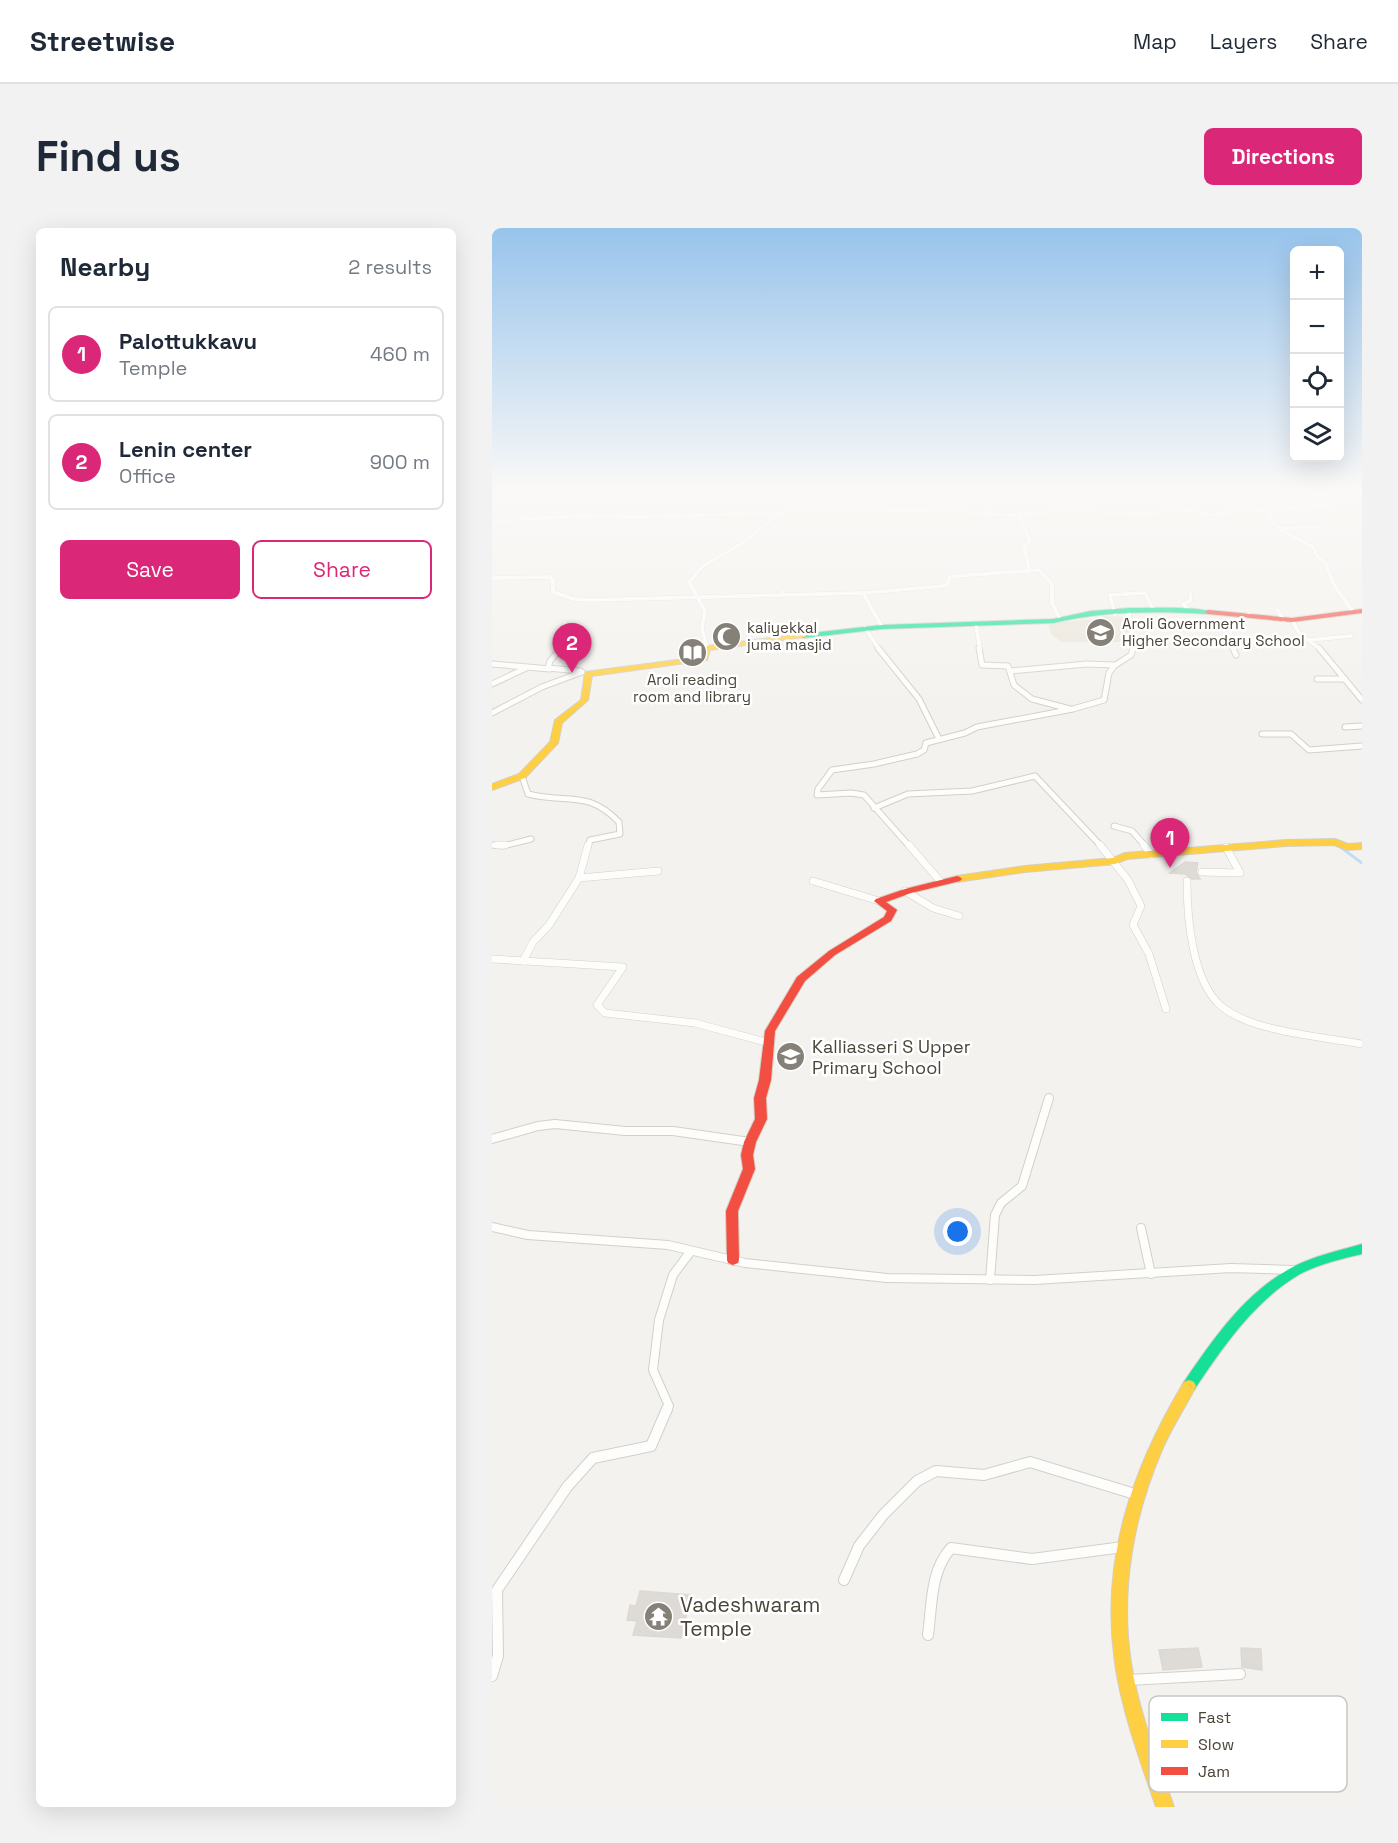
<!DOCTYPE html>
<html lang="en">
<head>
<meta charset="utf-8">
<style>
  :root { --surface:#fff; --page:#f2f2f3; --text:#1f2937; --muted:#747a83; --line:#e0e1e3; --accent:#db2777 }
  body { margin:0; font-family:"Space Grotesk",sans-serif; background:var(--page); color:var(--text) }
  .controls { position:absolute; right:18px; top:18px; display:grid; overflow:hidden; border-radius:9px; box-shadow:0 6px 24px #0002 }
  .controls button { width:54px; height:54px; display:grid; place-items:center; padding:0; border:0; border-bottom:2px solid var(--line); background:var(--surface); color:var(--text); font:30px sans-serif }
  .you { position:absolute; left:466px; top:1004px; width:21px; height:21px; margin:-15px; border:4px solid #fff; border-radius:50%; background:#1a73e8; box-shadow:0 0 0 9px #1a73e833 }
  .badge { display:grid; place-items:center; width:39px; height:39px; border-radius:50%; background:var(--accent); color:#fff; font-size:20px; font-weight:700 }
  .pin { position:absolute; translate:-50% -50px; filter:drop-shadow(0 2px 3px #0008) }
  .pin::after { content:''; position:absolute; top:32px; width:21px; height:18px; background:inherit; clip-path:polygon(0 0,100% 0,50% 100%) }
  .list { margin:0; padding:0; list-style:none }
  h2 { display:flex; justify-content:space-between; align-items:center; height:78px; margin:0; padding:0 24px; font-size:26px }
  h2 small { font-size:20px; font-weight:400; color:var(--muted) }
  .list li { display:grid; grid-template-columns:39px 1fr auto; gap:18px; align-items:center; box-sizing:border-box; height:96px; margin:0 12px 12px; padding:0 12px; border:2px solid var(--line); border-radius:9px }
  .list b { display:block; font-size:22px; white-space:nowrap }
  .list p { margin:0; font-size:20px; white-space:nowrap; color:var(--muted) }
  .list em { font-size:20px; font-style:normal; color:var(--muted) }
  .actions { display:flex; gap:12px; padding:18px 24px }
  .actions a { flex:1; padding:14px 0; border:2px solid var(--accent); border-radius:9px; text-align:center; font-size:21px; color:var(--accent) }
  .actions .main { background:var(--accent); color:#fff }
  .icon { flex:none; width:33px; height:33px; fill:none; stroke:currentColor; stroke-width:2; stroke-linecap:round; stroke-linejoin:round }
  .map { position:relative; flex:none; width:870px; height:1579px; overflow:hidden; border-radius:9px }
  header { display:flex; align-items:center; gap:36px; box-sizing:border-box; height:84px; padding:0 30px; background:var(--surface); border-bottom:2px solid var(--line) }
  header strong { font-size:28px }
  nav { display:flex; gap:33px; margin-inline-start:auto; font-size:21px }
  .intro { display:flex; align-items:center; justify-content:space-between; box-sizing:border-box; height:144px; padding:0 36px }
  h1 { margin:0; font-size:42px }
  .button { padding:15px 27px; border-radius:9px; background:var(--accent); color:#fff; font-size:21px; font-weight:700 }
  main { display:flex; gap:36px; padding:0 36px }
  aside { flex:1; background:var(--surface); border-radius:9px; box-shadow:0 6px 24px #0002 }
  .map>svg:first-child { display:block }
</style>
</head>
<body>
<header>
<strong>Streetwise</strong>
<nav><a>Map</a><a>Layers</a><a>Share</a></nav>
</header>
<div class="intro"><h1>Find us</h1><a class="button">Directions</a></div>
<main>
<aside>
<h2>Nearby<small>2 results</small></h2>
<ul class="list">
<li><span class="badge">1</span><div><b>Palottukkavu</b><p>Temple</p></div><em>460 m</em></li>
<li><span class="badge">2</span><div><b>Lenin center</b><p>Office</p></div><em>900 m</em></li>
</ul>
<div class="actions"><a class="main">Save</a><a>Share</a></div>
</aside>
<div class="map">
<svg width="870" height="1579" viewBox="0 0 870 1579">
  <rect width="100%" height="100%" fill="#f4f2ee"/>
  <path fill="#eae5da" d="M 613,388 L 635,389 L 638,414 L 570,414 L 560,407 L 556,395 L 605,391 Z"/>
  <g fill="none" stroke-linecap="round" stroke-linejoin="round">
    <path stroke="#c0ddf1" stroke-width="3" d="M 847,618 L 870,635"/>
  </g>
  <g fill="#dedbd6" stroke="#dcd9d4" stroke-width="1.5">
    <path d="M 693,634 L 706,635 L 704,644 L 708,651 L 700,651 L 693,646 L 678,645 Z"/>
    <path d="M 148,1363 L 199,1367 L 189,1410 L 141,1407 L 145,1393 L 135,1392 L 138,1377 L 144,1378 Z"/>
    <path d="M 706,1420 L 710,1439 L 671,1442 L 667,1422 Z"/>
    <path d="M 749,1420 L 769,1421 L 770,1442 L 750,1439 Z"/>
  </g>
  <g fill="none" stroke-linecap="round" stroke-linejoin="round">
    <defs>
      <g id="street-far4">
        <path d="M 561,264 L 572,283"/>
        <path d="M 718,264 L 744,284 L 862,275 L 849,264"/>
        <path d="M 774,282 L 781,295 L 791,303 L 821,319 L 825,328 L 833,334 L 842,357 L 861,384"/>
        <path d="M 493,285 L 498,271 L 495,268 L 496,264"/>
        <path d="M 527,286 L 538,314 L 532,317 L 537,341"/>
        <path d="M 0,293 L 90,288 L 144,289 L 333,283 L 433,282 L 518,287 L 572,283 L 652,286 L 695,282 L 719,287 L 744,284"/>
        <path d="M 786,300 L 828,299"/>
        <path d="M 0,350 L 58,349 L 61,352 L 61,364 L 82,371 L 98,372 L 290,367"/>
        <path d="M 291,364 L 290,367 L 371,365 L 390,399"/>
        <path d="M 371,365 L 451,358 L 455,357 L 458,349 L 465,348 L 547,342 L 560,356 L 560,375 L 568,391"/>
        <path d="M 697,382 L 691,376 L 698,373 L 699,366"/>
        <path d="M 785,382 L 792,392"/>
        <path d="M 637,385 L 642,421"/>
        <path d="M 623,386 L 618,367 L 653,365 L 661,381"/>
        <path d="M 800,392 L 807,405 L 828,421"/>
        <path d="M 484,396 L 488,421"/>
        <path d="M 373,400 L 387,421"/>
        <path d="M 818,412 L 859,408"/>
        <path d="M 215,420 L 210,400 L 213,383 L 197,354 L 211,338 L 252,314 L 288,285"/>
        <path d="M 68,421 L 73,394"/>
        <path d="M 742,421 L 738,403 L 744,395 L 757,386"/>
      </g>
      <g id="street-far3">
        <path d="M 69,420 L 58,433 L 56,440 L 88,443"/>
        <path d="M 386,420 L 427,471 L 447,511"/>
        <path d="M 487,420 L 490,437 L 516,438 L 522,457 L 540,471 L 578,481"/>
        <path d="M 741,420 L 744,427"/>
        <path d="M 827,420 L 870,472"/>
        <path d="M 0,436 L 58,441"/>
        <path d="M 518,443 L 595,436 L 622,437"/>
        <path d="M 825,451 L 853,451"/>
        <path d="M 0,456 L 34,440"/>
        <path d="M 0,485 L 50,459 L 90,444"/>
        <path d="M 853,499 L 870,498"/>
        <path d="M 770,506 L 799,506 L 817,522 L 870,518"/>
        <path d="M 30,548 L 36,566 C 75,576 95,561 127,594 L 128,606 L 98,612 L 96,619"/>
        <path d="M 382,580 L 416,566 L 480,563 L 543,548 L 610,619"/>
        <path d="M 622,598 L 640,603 L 654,619"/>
        <path d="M 0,617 L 11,618 L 39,611"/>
        <path d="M 418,619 L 372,567 L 359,565 L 325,567 L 326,561 L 340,542 L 382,536 L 425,526 L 432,522 L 434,515 L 473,505 L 485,499 L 581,481 L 612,472 L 617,445 L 622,438 L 639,427 L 641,420"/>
      </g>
      <g id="street-far2">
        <path d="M 5,617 L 13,617"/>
        <path d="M 96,617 L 87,650 L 166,643"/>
        <path d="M 417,617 L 448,653"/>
        <path d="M 608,617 L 636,652 L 649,678 L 641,697 L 657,726 L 674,781"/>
        <path d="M 652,617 L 659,626"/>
        <path d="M 710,644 L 748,645 L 734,619"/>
        <path d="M 321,653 L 387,673"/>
        <path d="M 695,653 C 695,689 700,753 729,778 C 759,804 832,809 870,816"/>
        <path d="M 413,663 L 441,680 L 467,688"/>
        <path d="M 0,731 L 131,739 L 105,777 L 113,785 L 203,795 L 277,815"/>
        <path d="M 31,733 L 41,714 L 57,697 L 87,650"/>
      </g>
      <g id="street-far1">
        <path d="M 0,911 L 46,898 L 63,896 L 133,903 L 181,903 L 258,914"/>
        <path d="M 0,999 L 36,1007 L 176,1017 L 253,1035 L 395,1050 L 543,1052 L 739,1040 L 800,1042"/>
        <path d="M 649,1000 L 659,1046"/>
        <path d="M 498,1052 L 503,987 L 509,975 L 530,958 L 557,870"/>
        <path d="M 175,1183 L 177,1178 L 161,1142 L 167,1092 L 181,1047 L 199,1023"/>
      </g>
      <g id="street">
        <path d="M 352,1352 L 367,1318 L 391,1287 L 425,1253 L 444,1243 L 492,1247 L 538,1234 L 646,1267"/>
        <path d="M 436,1407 C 440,1378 438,1343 459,1320 L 540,1331 L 631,1319"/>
        <path d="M 0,1448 L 6,1428 L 5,1362 L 75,1259 L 101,1230 L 159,1218 L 175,1181"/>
        <path d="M 636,1452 L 748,1446"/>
      </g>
      <g id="fast">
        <path d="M 638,380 C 655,380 707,378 719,384 L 716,386 C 664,383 612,383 561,395 L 390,401 L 311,410 L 308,408 L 311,406 L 390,397 L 561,391 L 599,383 Z"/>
        <path d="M 870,1016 L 870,1026 C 849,1031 827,1036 808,1046 C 762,1073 731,1119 702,1162 L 697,1164 L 692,1162 L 690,1158 L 692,1154 C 721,1111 753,1065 799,1040 C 821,1028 846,1023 870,1016 Z"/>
      </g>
      <g id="slow">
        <path d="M 311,406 L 314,408 L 313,409 L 218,422 L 215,432 L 208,433 L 100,448 L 96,472 L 70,495 L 66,515 L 33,550 L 0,562 L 0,556 L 27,546 L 58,514 L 63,492 L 89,472 L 93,444 L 208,429 L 211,420 L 215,418 Z"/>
        <path d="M 843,611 L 856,616 L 870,615 L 870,621 L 855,622 L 842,617 L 794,618 L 635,631 L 623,636 L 533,644 L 465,654 L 460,651 L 465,648 L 533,638 L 621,630 L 633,625 L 794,612 Z"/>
        <path d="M 697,1152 L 702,1154 L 704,1158 C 693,1180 679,1200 670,1222 C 641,1289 628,1363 639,1435 C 647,1485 666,1532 682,1579 L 664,1579 C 648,1532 630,1484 623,1435 C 608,1332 640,1241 692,1154 Z"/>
      </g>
      <g id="jam">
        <path d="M 870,381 L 870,385 L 800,394 L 716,386 L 713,384 L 716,382 L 800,390 Z"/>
        <path d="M 465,648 L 468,649 L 470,651 L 468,653 L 419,665 L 394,674 L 405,682 L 399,693 L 343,727 L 313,753 L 283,803 L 279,852 L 274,870 L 275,891 L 264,914 L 261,927 L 263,941 L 246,983 L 247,1032 L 246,1035 L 241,1037 L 236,1035 L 235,1032 L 234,983 L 251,941 L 249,927 L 252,914 L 263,891 L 262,870 L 267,852 L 273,803 L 305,749 L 337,723 L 392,689 L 395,683 L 382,673 L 384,671 L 413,661 Z"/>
      </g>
    </defs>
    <use href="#street-far4" stroke="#d2d0cb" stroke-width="4.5"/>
    <use href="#street-far3" stroke="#d2d0cb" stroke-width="7"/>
    <use href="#street-far2" stroke="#d2d0cb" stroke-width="8"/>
    <use href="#street-far1" stroke="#d2d0cb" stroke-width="10"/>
    <use href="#street" stroke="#d2d0cb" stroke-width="12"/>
    <use href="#fast" stroke="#d3cfc5" stroke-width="2"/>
    <use href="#slow" stroke="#d3cfc5" stroke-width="2"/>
    <use href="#jam" stroke="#d3cfc5" stroke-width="2"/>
    <use href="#street-far4" stroke="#fdfdfc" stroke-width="4"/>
    <use href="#street-far3" stroke="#fdfdfc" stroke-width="5"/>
    <use href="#street-far2" stroke="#fdfdfc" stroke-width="7"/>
    <use href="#street-far1" stroke="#fdfdfc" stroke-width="8"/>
    <use href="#street" stroke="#fdfdfc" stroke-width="10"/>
    <use href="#fast" fill="#16e098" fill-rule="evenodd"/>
    <use href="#slow" fill="#ffcf43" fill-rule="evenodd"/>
    <use href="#jam" fill="#f24e42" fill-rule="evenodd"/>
  </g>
  <linearGradient id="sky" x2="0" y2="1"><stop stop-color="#98c4ec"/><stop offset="0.54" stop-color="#faf9f7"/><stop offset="1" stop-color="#faf9f7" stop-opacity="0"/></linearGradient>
  <rect width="870" height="485" fill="url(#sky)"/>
  <defs>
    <symbol id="school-disc" viewBox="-11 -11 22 22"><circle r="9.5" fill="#868178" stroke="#fff"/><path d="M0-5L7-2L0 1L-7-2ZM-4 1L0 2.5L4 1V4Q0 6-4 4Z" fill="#fff"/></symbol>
    <symbol id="mosque-disc" viewBox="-11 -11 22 22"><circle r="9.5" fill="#868178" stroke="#fff"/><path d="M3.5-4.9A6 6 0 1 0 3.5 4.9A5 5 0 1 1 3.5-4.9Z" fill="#fff"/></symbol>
    <symbol id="library-disc" viewBox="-11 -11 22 22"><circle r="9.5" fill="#868178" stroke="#fff"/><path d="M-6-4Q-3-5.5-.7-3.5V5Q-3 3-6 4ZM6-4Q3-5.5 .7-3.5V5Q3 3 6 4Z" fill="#fff"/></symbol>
    <symbol id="temple-disc" viewBox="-11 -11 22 22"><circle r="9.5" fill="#868178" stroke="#fff"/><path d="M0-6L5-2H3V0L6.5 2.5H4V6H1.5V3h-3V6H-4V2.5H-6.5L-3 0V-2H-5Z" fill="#fff"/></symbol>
  </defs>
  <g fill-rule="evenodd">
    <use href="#school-disc" x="592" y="388" width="33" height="33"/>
    <use href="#mosque-disc" x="218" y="392" width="33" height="33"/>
    <use href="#library-disc" x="184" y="408" width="33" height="33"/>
    <use href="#school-disc" x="282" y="812" width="33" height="33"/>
    <use href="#temple-disc" x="150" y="1372" width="33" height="33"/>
  </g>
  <g text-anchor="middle" stroke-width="5" stroke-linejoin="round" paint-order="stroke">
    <g font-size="15" fill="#4b4439" stroke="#fff" text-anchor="start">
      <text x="630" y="401">Aroli Government<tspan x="630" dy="17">Higher Secondary School</tspan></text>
      <text x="255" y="405">kaliyekkal<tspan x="255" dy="17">juma masjid</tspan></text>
      <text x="200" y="457" text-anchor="middle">Aroli reading<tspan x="200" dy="17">room and library</tspan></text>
    </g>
    <g font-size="18" fill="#4b4439" stroke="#fff" text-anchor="start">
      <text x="320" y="825">Kalliasseri S Upper<tspan x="320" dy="21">Primary School</tspan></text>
    </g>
    <g font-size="21" fill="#4b4439" stroke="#fff" text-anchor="start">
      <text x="188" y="1384">Vadeshwaram<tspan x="188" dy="24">Temple</tspan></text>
    </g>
  </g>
  <rect x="657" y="1468" width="198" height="96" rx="9" fill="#fff" stroke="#c9c7c4" stroke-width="1.5"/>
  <rect x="669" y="1485" width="27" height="8" fill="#16e098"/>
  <rect x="669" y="1512" width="27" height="8" fill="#ffcf43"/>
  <rect x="669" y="1539" width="27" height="8" fill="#f24e42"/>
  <g font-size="16" fill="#4b4439">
    <text x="706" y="1495">Fast</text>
    <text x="706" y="1522">Slow</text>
    <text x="706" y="1549">Jam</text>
  </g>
</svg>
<div class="controls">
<button>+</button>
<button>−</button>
<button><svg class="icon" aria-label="locate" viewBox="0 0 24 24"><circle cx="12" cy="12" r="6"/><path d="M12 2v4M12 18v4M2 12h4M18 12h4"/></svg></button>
<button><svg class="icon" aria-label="layers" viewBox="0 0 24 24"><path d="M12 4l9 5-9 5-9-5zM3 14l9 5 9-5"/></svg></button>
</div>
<div class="you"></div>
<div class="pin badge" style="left:678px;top:640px">1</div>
<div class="pin badge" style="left:80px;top:445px">2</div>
</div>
</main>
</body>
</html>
